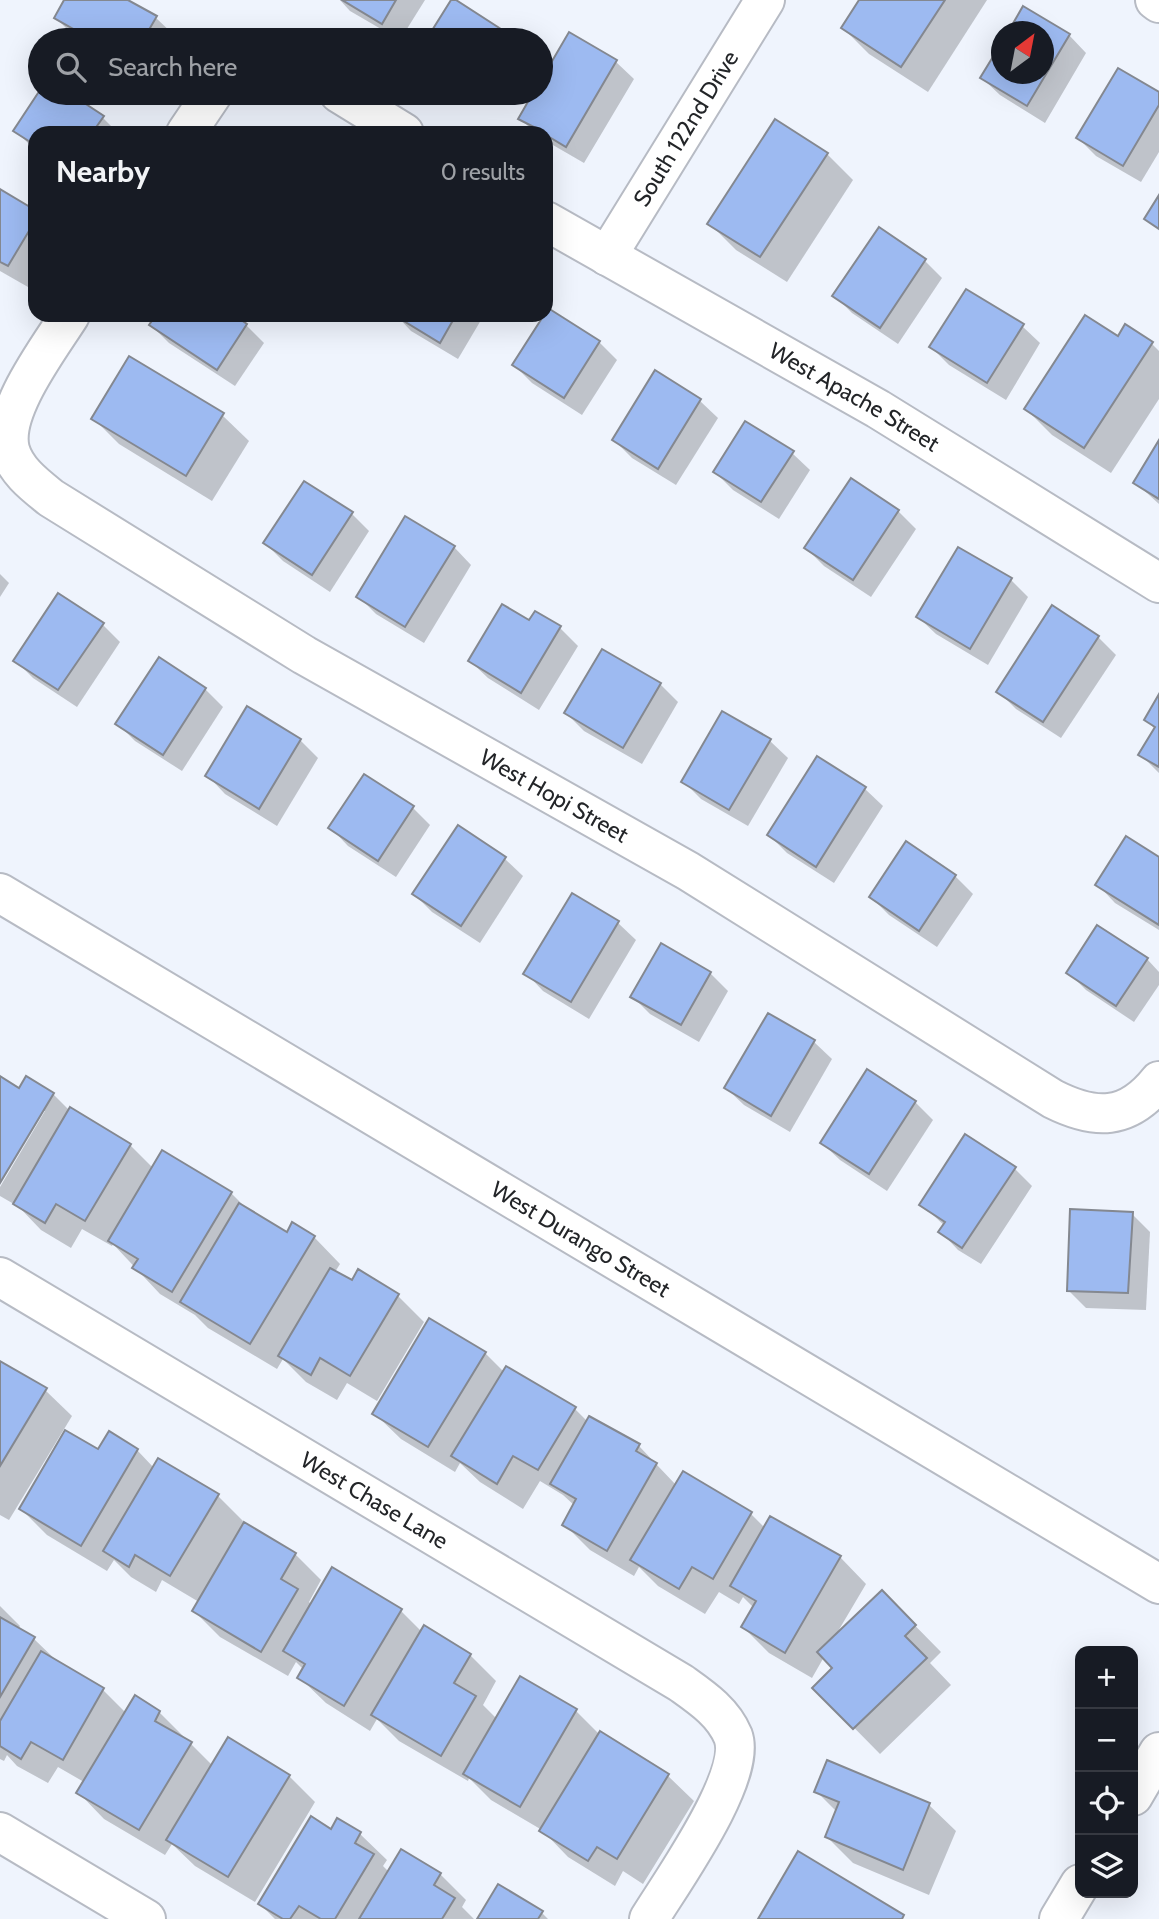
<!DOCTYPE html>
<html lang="en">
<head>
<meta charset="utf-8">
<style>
  :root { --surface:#171b24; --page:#242831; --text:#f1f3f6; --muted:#9ea1a6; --line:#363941 }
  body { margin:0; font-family:Cabin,sans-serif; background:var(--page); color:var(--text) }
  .controls { position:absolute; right:21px; bottom:21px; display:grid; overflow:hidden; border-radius:14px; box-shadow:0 7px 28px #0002 }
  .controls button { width:63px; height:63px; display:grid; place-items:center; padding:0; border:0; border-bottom:2px solid var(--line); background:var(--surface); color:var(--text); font:35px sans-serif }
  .compass { position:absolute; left:991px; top:21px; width:63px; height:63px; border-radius:50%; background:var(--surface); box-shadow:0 7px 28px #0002; rotate:32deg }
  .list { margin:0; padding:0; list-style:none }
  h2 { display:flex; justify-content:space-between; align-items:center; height:91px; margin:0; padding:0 28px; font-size:30px }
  h2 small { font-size:23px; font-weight:400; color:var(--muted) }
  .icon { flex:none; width:38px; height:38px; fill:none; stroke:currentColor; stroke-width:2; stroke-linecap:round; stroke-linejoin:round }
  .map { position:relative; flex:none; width:1159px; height:1919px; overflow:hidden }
  .search { position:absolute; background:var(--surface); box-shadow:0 7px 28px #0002; left:28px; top:28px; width:525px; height:77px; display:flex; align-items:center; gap:18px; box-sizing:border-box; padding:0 24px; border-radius:38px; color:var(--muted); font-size:26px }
  .panel { position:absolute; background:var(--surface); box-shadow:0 7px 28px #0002; left:28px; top:126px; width:525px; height:196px; border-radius:21px }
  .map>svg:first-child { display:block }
</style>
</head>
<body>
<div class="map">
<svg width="1159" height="1919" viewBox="0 0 1159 1919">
  <rect width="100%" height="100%" fill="#eff4fd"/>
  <g fill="#0003">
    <path d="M 66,0 L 125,0 L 156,18 L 174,35 L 171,40 L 82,40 L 74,36 L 56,18 Z"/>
    <path d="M 340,0 L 425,0 L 400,40 L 350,11 Z"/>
    <path d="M 453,0 L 503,32 L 511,40 L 428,40 Z"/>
    <path d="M 861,0 L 987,0 L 928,92 L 869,54 L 843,28 Z"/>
    <path d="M 1044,32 L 1069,35 L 1086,53 L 1045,123 L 1000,95 L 982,78 L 1002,74 L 1044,74 Z"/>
    <path d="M 570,34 L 616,62 L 634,79 L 584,163 L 546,141 L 546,133 L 535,133 L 520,118 L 535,93 L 541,93 L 541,83 Z"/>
    <path d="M 41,93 L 66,93 L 102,117 L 118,133 L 35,133 L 35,150 L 16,131 Z"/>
    <path d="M 467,93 L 494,93 L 486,105 Z"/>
    <path d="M 1159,94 L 1159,152 L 1141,182 L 1096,156 L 1078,138 Z"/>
    <path d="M 827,154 L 853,180 L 787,282 L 736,250 L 710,224 Z"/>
    <path d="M 0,191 L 35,212 L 35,291 L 0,271 Z"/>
    <path d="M 924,260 L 942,278 L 898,344 L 852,313 L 835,296 Z"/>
    <path d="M 549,311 L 599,342 L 617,360 L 582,415 L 532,383 L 514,365 Z"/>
    <path d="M 158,315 L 231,315 L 246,325 L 264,343 L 235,386 L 169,343 L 151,325 Z"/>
    <path d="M 396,315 L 484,315 L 458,359 L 411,331 Z"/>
    <path d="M 1022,326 L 1040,343 L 1006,400 L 949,365 L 931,347 Z"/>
    <path d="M 1118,339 L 1152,344 L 1159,351 L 1159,399 L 1111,473 L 1052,435 L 1026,409 Z"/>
    <path d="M 655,373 L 700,401 L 718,418 L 676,485 L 632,458 L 614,440 Z"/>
    <path d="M 222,415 L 249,441 L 212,501 L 119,444 L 93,418 Z"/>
    <path d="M 1159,444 L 1159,504 L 1136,483 Z"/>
    <path d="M 792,453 L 810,470 L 779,519 L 733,490 L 715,472 Z"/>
    <path d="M 852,480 L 898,511 L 916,529 L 871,597 L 824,566 L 806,548 Z"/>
    <path d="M 352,514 L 369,531 L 330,592 L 283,561 L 265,543 Z"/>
    <path d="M 454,547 L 471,565 L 424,643 L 376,614 L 358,596 Z"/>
    <path d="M 0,574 L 9,583 L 0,597 Z"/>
    <path d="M 1011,580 L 1028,597 L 988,665 L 936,634 L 918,617 Z"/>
    <path d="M 1053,607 L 1098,637 L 1116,655 L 1061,738 L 1016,709 L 999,692 Z"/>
    <path d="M 535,613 L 560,628 L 578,646 L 539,710 L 488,678 L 470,661 L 529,623 Z"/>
    <path d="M 102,624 L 120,642 L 77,707 L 33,678 L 15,660 Z"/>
    <path d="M 660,684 L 678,702 L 642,764 L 584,731 L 566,713 Z"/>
    <path d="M 205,689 L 223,707 L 182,771 L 135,741 L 118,724 Z"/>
    <path d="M 1159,698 L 1159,773 L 1140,754 L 1155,729 L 1146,720 Z"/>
    <path d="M 300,740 L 318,758 L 277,826 L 225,794 L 208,776 Z"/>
    <path d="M 770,741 L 788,758 L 748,826 L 701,799 L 683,781 Z"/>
    <path d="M 818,758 L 865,789 L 883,806 L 834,883 L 787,853 L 769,835 Z"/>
    <path d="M 412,807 L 430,825 L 396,877 L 348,846 L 331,828 Z"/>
    <path d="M 458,828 L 505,859 L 523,876 L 480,943 L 432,912 L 414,894 Z"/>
    <path d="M 1159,859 L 1159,930 L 1115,903 L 1098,885 Z"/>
    <path d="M 955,876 L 973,894 L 937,947 L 889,915 L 871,897 Z"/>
    <path d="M 572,895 L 618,923 L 636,940 L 589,1019 L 543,991 L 526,973 Z"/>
    <path d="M 1147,959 L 1159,972 L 1159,985 L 1134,1022 L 1086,990 L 1068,972 Z"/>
    <path d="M 710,973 L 728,991 L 699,1042 L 650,1014 L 632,996 Z"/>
    <path d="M 768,1015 L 814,1042 L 832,1059 L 790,1132 L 744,1105 L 726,1088 Z"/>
    <path d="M 0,1078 L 20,1090 L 53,1094 L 70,1111 L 130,1145 L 153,1168 L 231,1193 L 250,1212 L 288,1234 L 314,1237 L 340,1264 L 335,1272 L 352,1283 L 398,1296 L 424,1322 L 377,1401 L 347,1383 L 337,1400 L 306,1382 L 283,1359 L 277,1369 L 208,1328 L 195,1315 L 160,1294 L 113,1244 L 112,1246 L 82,1229 L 71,1248 L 41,1230 L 19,1207 L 0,1196 L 0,1187 L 45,1111 L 41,1111 L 0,1180 Z"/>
    <path d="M 915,1102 L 933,1120 L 887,1191 L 840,1160 L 822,1143 Z"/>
    <path d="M 1014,1168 L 1032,1186 L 981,1264 L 958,1250 L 941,1232 L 945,1226 L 922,1205 Z"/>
    <path d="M 1132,1214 L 1150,1232 L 1146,1310 L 1086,1308 L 1068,1290 Z"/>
    <path d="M 485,1353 L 504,1372 L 575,1409 L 588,1422 L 639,1446 L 676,1485 L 683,1473 L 751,1514 L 765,1528 L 840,1557 L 866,1584 L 837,1633 L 882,1592 L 941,1652 L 930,1663 L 951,1685 L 880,1754 L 815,1688 L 835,1668 L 824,1657 L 812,1678 L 769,1653 L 743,1627 L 754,1608 L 743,1597 L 739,1604 L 719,1592 L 705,1614 L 658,1586 L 639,1567 L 634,1576 L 590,1550 L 564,1524 L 574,1505 L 563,1495 L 540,1481 L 523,1509 L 480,1482 L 460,1463 L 455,1472 L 401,1439 L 374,1413 Z"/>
    <path d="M 0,1363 L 45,1390 L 72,1416 L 9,1520 L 0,1515 Z"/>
    <path d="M 137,1450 L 154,1468 L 218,1496 L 244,1522 L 243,1524 L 295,1554 L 321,1580 L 309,1602 L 312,1605 L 401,1611 L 422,1632 L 470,1655 L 496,1681 L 483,1705 L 497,1719 L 521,1679 L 576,1711 L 600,1735 L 667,1775 L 694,1801 L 643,1884 L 623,1871 L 615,1886 L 568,1857 L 542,1830 L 491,1800 L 469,1778 L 468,1781 L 399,1741 L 377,1719 L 370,1731 L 326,1703 L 299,1677 L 304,1670 L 296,1662 L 288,1676 L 220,1637 L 194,1611 L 199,1602 L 162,1580 L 156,1592 L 131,1577 L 114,1560 L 107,1571 L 47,1535 L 21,1509 L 99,1451 Z"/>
    <path d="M 0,1606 L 20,1626 L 18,1629 L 34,1639 L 60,1664 L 103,1690 L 126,1713 L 159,1712 L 213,1766 L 289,1776 L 315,1802 L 255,1902 L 195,1866 L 172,1844 L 165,1855 L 104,1819 L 78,1792 L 84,1782 L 58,1767 L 48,1783 L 17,1766 L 7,1755 L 4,1761 L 0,1759 Z"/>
    <path d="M 828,1762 L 929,1805 L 956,1831 L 929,1895 L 853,1863 L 827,1837 L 837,1812 L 816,1791 Z"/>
    <path d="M 338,1820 L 360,1834 L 387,1860 L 383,1866 L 389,1872 L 402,1852 L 440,1874 L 466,1900 L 462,1907 L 474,1919 L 275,1919 L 260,1904 L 331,1831 Z"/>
    <path d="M 542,1913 L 548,1919 L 479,1919 Z"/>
  </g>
  <g fill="#9dbaf1" stroke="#848890" stroke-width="2">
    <path d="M 64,0 L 128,0 L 157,16 L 143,40 L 93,40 L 54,18 Z"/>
    <path d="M 342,0 L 396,0 L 382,24 Z"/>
    <path d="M 451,0 L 456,0 L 504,31 L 498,40 L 426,40 Z"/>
    <path d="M 859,0 L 945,0 L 901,67 L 841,28 Z"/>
    <path d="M 1023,6 L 1070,34 L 1027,106 L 980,78 L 1002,42 L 1002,74 L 1044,74 L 1044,32 L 1008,32 Z"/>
    <path d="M 569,32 L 617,60 L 566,147 L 546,135 L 546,133 L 518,119 L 533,93 L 541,93 L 541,80 Z"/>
    <path d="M 1118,68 L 1159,92 L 1159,105 L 1123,166 L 1076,138 Z"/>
    <path d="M 40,90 L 40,93 L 69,93 L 104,116 L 92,133 L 35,133 L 35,145 L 13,131 Z"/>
    <path d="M 775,119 L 828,153 L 760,257 L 707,224 Z"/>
    <path d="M 0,189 L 35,210 L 35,221 L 8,266 L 0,262 Z"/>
    <path d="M 1159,195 L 1159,229 L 1144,219 Z"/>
    <path d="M 879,227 L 926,259 L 880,328 L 832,296 Z"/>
    <path d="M 966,289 L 1024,324 L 987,383 L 929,347 Z"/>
    <path d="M 548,308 L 600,341 L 564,398 L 512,365 L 544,315 L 546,315 Z"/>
    <path d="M 156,315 L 234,315 L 247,324 L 217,370 L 149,325 Z"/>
    <path d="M 394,315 L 456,315 L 440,343 Z"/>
    <path d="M 1085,315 L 1118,336 L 1125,324 L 1153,342 L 1084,448 L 1024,409 Z"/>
    <path d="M 129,356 L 224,413 L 186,476 L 91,419 Z"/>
    <path d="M 655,370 L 701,399 L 658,469 L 612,440 Z"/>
    <path d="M 745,421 L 794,451 L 761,502 L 713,472 Z"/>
    <path d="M 1159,440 L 1159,499 L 1133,483 Z"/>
    <path d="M 851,478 L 899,510 L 853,580 L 804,548 Z"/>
    <path d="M 304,481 L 353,512 L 312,575 L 263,543 Z"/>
    <path d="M 405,516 L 455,546 L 405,627 L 356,597 Z"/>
    <path d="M 958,547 L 1012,578 L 970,649 L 916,617 Z"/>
    <path d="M 58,593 L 104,623 L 58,690 L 13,661 Z"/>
    <path d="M 502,604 L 529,620 L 535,611 L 561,626 L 521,693 L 468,661 Z"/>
    <path d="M 1052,605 L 1099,636 L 1043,722 L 996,692 Z"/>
    <path d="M 602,649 L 661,683 L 623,748 L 564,713 Z"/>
    <path d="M 159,657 L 206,688 L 163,755 L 115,724 Z"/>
    <path d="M 1159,694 L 1159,767 L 1138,755 L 1155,727 L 1144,720 Z"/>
    <path d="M 247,706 L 301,739 L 259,809 L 205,776 Z"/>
    <path d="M 722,711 L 771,739 L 729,810 L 681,782 Z"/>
    <path d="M 817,756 L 866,787 L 816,867 L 767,835 Z"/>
    <path d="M 364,774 L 414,806 L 378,861 L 328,828 Z"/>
    <path d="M 458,825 L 506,857 L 461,926 L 412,894 Z"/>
    <path d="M 1126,836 L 1159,857 L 1159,925 L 1095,885 Z"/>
    <path d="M 906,841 L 956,875 L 919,931 L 869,897 Z"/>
    <path d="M 572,893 L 619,921 L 571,1002 L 523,974 Z"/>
    <path d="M 1097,925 L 1148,958 L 1116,1006 L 1066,973 Z"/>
    <path d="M 661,943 L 711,972 L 681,1025 L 630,997 Z"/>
    <path d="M 768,1013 L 815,1040 L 771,1116 L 724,1088 Z"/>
    <path d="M 867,1069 L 916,1101 L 869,1174 L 820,1143 Z"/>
    <path d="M 0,1076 L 19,1088 L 26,1076 L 54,1093 L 0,1183 Z"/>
    <path d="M 70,1107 L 131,1144 L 85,1221 L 56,1204 L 45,1223 L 13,1204 Z"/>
    <path d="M 965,1134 L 1016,1167 L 962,1248 L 938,1232 L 945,1222 L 919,1205 Z"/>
    <path d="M 162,1150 L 232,1192 L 172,1292 L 132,1268 L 138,1259 L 108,1241 Z"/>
    <path d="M 239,1203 L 287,1232 L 292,1222 L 315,1236 L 250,1344 L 180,1302 Z"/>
    <path d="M 1070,1209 L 1133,1212 L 1128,1293 L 1067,1291 Z"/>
    <path d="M 330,1268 L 352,1280 L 358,1269 L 399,1294 L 350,1376 L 320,1358 L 311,1375 L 278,1356 Z"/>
    <path d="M 429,1318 L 486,1352 L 428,1447 L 372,1414 Z"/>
    <path d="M 0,1361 L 47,1388 L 0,1466 Z"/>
    <path d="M 506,1366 L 576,1407 L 538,1470 L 513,1456 L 497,1484 L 451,1456 Z"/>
    <path d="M 589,1416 L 640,1444 L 636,1451 L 657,1463 L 607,1551 L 562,1525 L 576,1499 L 550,1484 Z"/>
    <path d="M 65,1430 L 98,1449 L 109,1431 L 138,1449 L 81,1546 L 19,1509 Z"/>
    <path d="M 158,1458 L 219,1494 L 170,1576 L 135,1555 L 129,1567 L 103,1551 Z"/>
    <path d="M 683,1471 L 752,1512 L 713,1579 L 692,1567 L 679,1589 L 630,1560 Z"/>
    <path d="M 770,1516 L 841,1556 L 785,1653 L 741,1627 L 756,1601 L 730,1586 Z"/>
    <path d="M 244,1522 L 296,1553 L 281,1579 L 298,1589 L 261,1652 L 192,1611 Z"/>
    <path d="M 332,1567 L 402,1609 L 344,1706 L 297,1678 L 305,1664 L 283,1651 Z"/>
    <path d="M 882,1590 L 916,1625 L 905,1636 L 927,1658 L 853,1729 L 812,1688 L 832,1668 L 817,1652 Z"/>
    <path d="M 0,1617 L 35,1637 L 0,1697 Z"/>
    <path d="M 424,1625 L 471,1654 L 454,1683 L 476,1696 L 441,1756 L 371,1715 Z"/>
    <path d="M 41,1651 L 104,1688 L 63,1760 L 31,1742 L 21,1759 L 0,1746 L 0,1721 Z"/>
    <path d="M 520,1676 L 577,1709 L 520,1807 L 463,1774 Z"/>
    <path d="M 135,1695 L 160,1711 L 155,1721 L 192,1742 L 139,1830 L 76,1793 Z"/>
    <path d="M 600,1731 L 669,1774 L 617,1859 L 597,1847 L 588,1861 L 539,1831 Z"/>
    <path d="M 228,1737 L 290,1775 L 228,1877 L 166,1840 Z"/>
    <path d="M 827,1760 L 930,1803 L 903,1870 L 825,1837 L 839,1802 L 814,1792 Z"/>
    <path d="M 311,1816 L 331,1829 L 337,1818 L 361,1832 L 355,1843 L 374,1854 L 335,1919 L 321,1919 L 299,1906 L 290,1919 L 283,1919 L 258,1904 Z"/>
    <path d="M 401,1849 L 441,1873 L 434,1885 L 455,1898 L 442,1919 L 359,1919 Z"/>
    <path d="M 798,1851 L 904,1915 L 902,1919 L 758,1919 Z"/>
    <path d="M 498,1884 L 543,1911 L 538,1919 L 477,1919 Z"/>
  </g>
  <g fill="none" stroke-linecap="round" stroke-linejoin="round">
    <defs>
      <g id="minor">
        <path d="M 1155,0 L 1159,3"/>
        <path d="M 339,93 L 404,133"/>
        <path d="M 186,133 L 213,93"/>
        <path id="s1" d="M 546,221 L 878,409 L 1159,583"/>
        <path id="s2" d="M 607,256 L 765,0"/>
        <path id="s3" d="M 70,315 C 50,347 0,411 10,450 C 16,471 35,485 51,498 L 304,655 L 688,871 L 1053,1099 C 1095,1120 1127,1121 1159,1081"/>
        <path id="s4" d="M 0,893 L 1159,1584"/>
        <path id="s5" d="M 0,1277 L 681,1683 C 702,1698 723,1712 733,1736 C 748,1776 671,1883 649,1919"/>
        <path d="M 1133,1796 L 1159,1752"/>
        <path d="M 0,1832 L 146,1919"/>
        <path d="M 1059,1919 L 1080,1884"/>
      </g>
    </defs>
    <use href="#minor" stroke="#b7bbc4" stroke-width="42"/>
    <use href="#minor" stroke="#fff" stroke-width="38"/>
  </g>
  <g text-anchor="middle" stroke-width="5" stroke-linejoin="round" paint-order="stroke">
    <g font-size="23" fill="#232528" stroke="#fff">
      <text dy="8" stroke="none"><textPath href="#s2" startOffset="150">South 122nd Drive</textPath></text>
      <text dy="8" stroke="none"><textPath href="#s1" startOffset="355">West Apache Street</textPath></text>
      <text dy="8" stroke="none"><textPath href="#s3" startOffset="800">West Hopi Street</textPath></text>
      <text dy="8" stroke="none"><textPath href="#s4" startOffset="676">West Durango Street</textPath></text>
      <text dy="8" stroke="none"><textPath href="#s5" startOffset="436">West Chase Lane</textPath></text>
    </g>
  </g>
</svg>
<div class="controls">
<button>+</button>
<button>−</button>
<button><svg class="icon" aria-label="locate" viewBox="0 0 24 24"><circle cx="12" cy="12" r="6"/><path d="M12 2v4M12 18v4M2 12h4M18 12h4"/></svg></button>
<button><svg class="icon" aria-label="layers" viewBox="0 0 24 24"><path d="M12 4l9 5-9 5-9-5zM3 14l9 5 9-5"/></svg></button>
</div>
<svg class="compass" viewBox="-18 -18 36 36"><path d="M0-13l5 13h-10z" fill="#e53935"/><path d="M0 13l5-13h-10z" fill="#9ea1a6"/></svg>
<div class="search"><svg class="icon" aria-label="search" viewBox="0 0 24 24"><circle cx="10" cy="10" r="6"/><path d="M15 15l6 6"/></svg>Search here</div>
<section class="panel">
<h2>Nearby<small>0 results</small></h2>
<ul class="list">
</ul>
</section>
</div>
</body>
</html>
